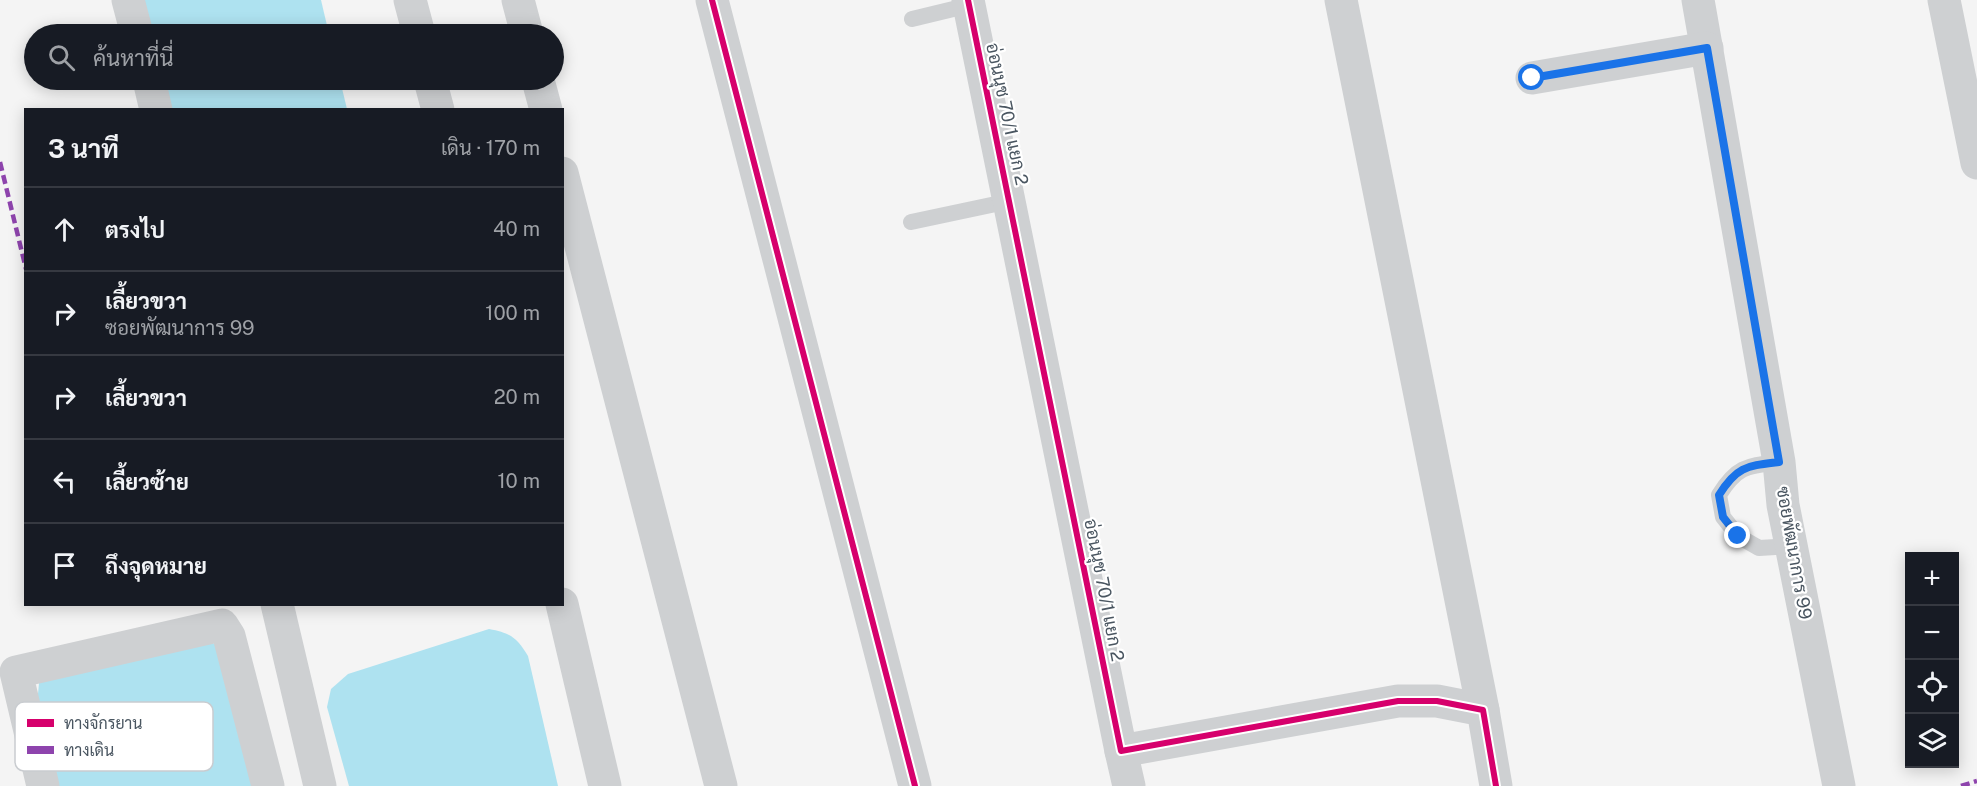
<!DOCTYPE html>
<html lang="th">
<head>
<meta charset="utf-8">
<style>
  :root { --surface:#171b24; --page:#20242c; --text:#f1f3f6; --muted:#9ea1a6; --line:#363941 }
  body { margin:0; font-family:"Public Sans",Sarabun,sans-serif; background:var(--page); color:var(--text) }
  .controls { position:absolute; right:18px; bottom:18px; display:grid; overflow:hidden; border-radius:0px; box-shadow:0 3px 15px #0003 }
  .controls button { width:54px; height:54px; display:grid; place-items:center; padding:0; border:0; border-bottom:2px solid var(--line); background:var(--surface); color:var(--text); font:30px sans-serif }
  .stop { position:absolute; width:18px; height:18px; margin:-14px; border:4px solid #1a73e8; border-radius:50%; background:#fff }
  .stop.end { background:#1a73e8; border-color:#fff; box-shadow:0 2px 6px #0008 }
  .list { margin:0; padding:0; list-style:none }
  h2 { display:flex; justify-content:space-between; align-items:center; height:78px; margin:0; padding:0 24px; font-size:26px }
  h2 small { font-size:20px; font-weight:400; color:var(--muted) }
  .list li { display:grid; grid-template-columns:39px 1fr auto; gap:18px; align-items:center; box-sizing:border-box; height:84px; padding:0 24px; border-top:2px solid var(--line) }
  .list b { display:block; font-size:22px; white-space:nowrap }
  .list p { margin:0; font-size:20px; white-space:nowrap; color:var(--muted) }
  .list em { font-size:20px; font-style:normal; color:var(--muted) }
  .icon { flex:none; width:33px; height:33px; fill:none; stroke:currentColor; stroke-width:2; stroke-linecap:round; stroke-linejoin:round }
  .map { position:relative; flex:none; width:1977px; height:786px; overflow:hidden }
  .search { position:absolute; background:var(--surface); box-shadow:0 3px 15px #0003; left:24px; top:24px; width:540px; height:66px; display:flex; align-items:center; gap:15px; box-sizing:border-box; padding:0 21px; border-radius:33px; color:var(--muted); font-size:22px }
  .panel { position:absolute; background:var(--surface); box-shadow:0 3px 15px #0003; left:24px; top:108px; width:540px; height:498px; border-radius:0px }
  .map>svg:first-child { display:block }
</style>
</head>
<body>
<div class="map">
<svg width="1977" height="786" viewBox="0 0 1977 786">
  <rect width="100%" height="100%" fill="#f4f4f4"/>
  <g fill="#aee2f0">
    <path d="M 131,0 L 321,0 L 329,34 L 140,34 Z"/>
    <path d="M 150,80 L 340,80 L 347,109 L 158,109 Z"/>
    <path d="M 489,629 C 511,633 517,638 528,656 L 558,786 L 349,786 L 327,707 L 331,689 L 348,674 Z"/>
    <path d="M 198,635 L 218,646 L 253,786 L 56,786 L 37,705 L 39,683 Z"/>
  </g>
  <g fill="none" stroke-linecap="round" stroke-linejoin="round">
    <g stroke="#ced0d2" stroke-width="16">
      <path d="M 912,19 L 970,5"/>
      <path d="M 911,222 L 1010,201"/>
      <path d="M 1779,462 C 1747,466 1737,466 1719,495 L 1723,517 L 1738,536 L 1759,548 L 1792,546"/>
    </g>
    <g stroke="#ced0d2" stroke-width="33">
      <path d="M 128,0 L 137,34"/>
      <path d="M 410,0 L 419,34"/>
      <path d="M 518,0 L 527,34"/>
      <path d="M 712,0 L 915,786"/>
      <path d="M 968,0 L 1121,751 L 1398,701 L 1437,701 L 1483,710 L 1496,786"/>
      <path d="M 1341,0 L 1483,710"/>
      <path d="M 1698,0 L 1779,462 L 1783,505 L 1839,786"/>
      <path d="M 1944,0 L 1977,163"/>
      <path d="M 1532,78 L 1707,48"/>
      <path d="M 149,80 L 156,110"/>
      <path d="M 430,80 L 438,110"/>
      <path d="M 538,80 L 546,110"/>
      <path d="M 562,173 L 721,786"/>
      <path d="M 277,604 L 320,786"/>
      <path d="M 562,604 L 605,786"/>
      <path d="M 1121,751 L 1129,786"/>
      <path d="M 43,786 L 16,672 L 222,625 L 229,636 L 268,786"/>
    </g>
    <g stroke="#8e44ad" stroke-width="4.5" stroke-dasharray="9 4.5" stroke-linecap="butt">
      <path d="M 0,162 L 26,269"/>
      <path d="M 1961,786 L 1977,781"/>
    </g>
    <defs>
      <g id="cycleway">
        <path d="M 712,0 L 915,786"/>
        <path d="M 968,0 L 1121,751 L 1398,701 L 1437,701 L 1483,710 L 1496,786"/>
      </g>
    </defs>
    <use href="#cycleway" stroke="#fff" stroke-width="10"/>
    <use href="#cycleway" stroke="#d6006c" stroke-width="6"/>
  </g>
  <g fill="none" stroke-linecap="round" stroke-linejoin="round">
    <path stroke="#1a73e8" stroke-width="8" d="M 1532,78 L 1707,48 L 1779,462 C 1747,466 1737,466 1719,495 L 1723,517 L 1738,536"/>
  </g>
  <g text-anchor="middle" stroke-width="4.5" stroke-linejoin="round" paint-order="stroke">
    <g font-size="18" fill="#4a5661" stroke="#fff">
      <text transform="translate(1007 114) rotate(78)" y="6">อ่อนนุช 70/1 แยก 2</text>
      <text transform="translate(1794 553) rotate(80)" y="6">ซอยพัฒนาการ 99</text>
      <text transform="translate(1104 590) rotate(79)" y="6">อ่อนนุช 70/1 แยก 2</text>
    </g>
  </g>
  <rect x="15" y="702" width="198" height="69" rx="9" fill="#fff" stroke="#c9ccd0" stroke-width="1.5"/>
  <rect x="27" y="719" width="27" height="8" fill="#d6006c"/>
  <rect x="27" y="746" width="27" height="8" fill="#8e44ad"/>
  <g font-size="16" fill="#4a5661">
    <text x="64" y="729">ทางจักรยาน</text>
    <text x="64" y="756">ทางเดิน</text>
  </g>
</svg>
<div class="controls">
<button>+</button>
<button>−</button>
<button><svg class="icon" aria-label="locate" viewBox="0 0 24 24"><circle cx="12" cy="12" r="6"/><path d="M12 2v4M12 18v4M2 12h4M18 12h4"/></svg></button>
<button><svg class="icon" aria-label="layers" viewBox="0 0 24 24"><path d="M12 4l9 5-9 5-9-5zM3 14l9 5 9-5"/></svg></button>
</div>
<div class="stop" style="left:1532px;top:78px"></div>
<div class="stop end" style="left:1738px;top:536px"></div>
<div class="search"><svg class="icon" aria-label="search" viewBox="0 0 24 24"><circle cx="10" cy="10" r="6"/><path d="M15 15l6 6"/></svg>ค้นหาที่นี่</div>
<section class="panel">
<h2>3 นาที<small>เดิน · 170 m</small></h2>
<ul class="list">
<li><svg class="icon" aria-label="ahead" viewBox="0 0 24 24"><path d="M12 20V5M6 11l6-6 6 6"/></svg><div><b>ตรงไป</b></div><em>40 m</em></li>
<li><svg class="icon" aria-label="right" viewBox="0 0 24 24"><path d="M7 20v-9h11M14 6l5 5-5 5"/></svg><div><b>เลี้ยวขวา</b><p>ซอยพัฒนาการ 99</p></div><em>100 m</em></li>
<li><svg class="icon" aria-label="right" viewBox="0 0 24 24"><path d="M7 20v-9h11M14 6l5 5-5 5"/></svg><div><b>เลี้ยวขวา</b></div><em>20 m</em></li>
<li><svg class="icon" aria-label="left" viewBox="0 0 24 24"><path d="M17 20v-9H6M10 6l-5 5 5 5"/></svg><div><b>เลี้ยวซ้าย</b></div><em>10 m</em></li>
<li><svg class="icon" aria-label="arrive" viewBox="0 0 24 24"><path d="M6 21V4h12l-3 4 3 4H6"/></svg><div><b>ถึงจุดหมาย</b></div></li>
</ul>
</section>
</div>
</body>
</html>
